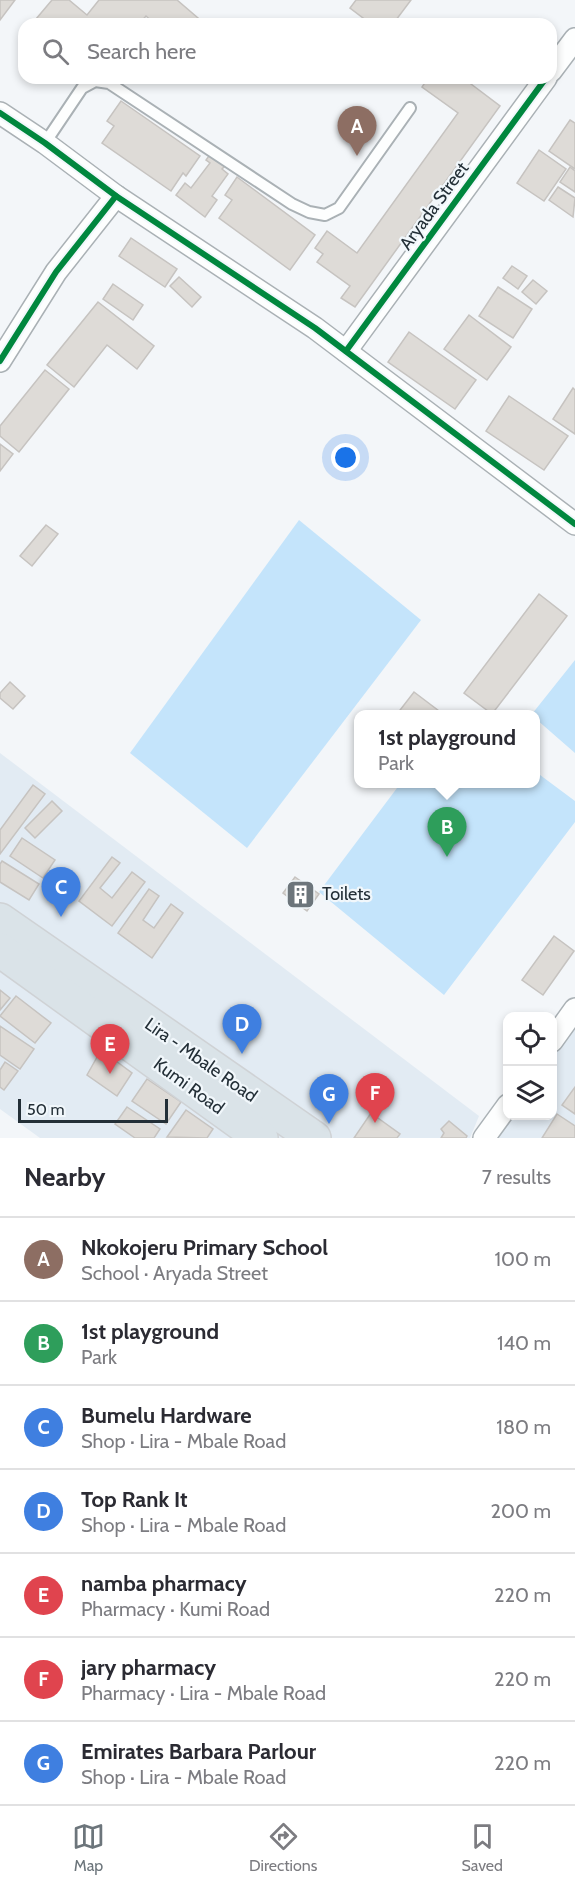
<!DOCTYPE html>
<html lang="en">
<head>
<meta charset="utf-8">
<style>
  :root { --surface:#fff; --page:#f2f2f3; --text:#2b2b33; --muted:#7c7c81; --line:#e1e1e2; --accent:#6c757b }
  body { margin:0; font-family:Cabin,sans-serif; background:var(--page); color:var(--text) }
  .controls { position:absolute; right:18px; bottom:18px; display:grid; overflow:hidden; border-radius:12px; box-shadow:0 3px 9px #0003 }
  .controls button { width:54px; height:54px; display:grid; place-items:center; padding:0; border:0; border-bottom:2px solid var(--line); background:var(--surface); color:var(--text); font:30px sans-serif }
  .scale { position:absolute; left:18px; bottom:15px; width:150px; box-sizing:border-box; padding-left:6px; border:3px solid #232f37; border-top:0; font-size:16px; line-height:21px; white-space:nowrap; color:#232f37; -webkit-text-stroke:4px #f1f7fb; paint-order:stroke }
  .you { position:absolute; left:346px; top:458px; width:21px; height:21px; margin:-15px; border:4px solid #fff; border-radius:50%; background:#1a73e8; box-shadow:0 0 0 9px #1a73e833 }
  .badge { display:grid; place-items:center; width:39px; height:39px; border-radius:50%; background:var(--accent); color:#fff; font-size:20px; font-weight:700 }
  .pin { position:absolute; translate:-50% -50px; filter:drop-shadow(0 2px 3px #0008) }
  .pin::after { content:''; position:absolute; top:32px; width:21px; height:18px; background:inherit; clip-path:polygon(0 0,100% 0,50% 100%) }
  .popup { position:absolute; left:354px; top:710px; width:186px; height:78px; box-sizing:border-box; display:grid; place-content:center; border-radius:12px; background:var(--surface); filter:drop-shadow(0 2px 4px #0005); font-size:20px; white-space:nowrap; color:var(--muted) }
  .popup b { font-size:22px; color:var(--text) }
  .popup::after { content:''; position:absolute; left:50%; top:100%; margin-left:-12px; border:12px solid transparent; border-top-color:var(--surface) }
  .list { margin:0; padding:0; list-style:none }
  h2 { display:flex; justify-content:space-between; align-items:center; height:78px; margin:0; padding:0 24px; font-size:26px }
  h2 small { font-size:20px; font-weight:400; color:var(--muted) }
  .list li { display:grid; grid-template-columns:39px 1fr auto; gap:18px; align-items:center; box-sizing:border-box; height:84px; padding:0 24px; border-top:2px solid var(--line) }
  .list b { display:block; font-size:22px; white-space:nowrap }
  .list p { margin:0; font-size:20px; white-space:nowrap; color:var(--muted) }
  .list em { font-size:20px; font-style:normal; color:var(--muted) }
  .icon { flex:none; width:33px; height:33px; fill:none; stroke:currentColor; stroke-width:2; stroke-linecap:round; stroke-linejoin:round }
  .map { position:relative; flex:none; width:575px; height:1138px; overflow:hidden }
  .search { position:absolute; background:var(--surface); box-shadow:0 3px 9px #0003; left:18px; right:18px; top:18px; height:66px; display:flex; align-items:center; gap:15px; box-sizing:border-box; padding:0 21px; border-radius:18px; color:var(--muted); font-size:22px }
  .sheet { height:666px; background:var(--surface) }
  nav { display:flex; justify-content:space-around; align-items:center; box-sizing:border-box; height:84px; border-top:2px solid var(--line); background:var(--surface); font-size:16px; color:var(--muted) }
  nav a { display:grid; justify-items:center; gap:3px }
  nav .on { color:var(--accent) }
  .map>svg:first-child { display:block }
</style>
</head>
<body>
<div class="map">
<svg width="575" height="1138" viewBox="0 0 575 1138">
  <rect width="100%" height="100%" fill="#f3f6f9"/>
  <g fill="#e2ebf3">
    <path d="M 0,753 L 479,1116 L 470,1138 L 40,1138 L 0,1109 Z"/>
    <path d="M 575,1009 L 575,1138 L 484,1138 L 508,1116 L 552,1116 L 553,1041 Z"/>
  </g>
  <g fill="#c4e4fb">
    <path d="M 299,520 L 421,620 L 247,848 L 130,753 Z"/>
    <path d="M 575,660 L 575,753 L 536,719 L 536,714 L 532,714 Z"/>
    <path d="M 536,772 L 575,801 L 575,822 L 444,995 L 319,892 L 400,784 L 536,784 Z"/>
  </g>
  <g fill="#dedbd7" stroke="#c6c3c0" stroke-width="1.5">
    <path d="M 0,0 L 15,0 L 0,20 Z"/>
    <path d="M 52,0 L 69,0 L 87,15 L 99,0 L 177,0 L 205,24 L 155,24 L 146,16 L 139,24 L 41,24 L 36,19 Z"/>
    <path d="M 356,0 L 411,0 L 393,24 L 371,24 L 350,8 Z"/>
    <path d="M 428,78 L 463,78 L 500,106 L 355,307 L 341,298 L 350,286 L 317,262 L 323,254 L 315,248 L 327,231 L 357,253 L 458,113 L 422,87 Z"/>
    <path d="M 121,101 L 200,156 L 186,176 L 183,173 L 171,191 L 102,143 L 114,126 L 107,121 Z"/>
    <path d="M 570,120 L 575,123 L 575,169 L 549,151 Z"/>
    <path d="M 539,150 L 566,169 L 544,201 L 517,183 Z"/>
    <path d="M 211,153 L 226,165 L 222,169 L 228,174 L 212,196 L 217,200 L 205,217 L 176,195 L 185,183 L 191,188 L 210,163 L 206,160 Z"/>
    <path d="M 570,167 L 575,171 L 575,192 L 560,182 Z"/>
    <path d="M 237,177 L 315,235 L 290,270 L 219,218 L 232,200 L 225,195 Z"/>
    <path d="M 558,187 L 575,198 L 573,217 L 549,200 Z"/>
    <path d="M 131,238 L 177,269 L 165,287 L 119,256 Z"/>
    <path d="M 512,266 L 527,276 L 518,289 L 503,278 Z"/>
    <path d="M 179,277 L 201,297 L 192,307 L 170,286 Z"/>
    <path d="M 533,280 L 547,291 L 536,304 L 522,292 Z"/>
    <path d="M 113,284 L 143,305 L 133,320 L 103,299 Z"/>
    <path d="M 498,287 L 532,309 L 513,338 L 479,316 Z"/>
    <path d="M 98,302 L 154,346 L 137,369 L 107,345 L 74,387 L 47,365 Z"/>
    <path d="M 469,315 L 511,347 L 487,380 L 444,349 Z"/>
    <path d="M 409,332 L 476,380 L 455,409 L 388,362 Z"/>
    <path d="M 45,370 L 69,389 L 19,452 L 0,436 L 0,426 Z"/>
    <path d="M 573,388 L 575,390 L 575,434 L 553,419 Z"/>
    <path d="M 509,396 L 568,436 L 544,470 L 486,431 Z"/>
    <path d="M 0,444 L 13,454 L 0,471 Z"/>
    <path d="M 46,525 L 58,534 L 32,566 L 20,556 Z"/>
    <path d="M 539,594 L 567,616 L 492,714 L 464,693 Z"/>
    <path d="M 10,682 L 25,696 L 13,709 L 0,698 L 0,693 Z"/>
    <path d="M 414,692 L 443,714 L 397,714 Z"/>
    <path d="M 33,785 L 45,794 L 0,854 L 0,830 Z"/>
    <path d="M 52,801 L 62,811 L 35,838 L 25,828 Z"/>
    <path d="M 22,838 L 55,860 L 43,878 L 10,856 Z"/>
    <path d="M 112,857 L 120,863 L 100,888 L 112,898 L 132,872 L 145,882 L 112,926 L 79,901 Z"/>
    <path d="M 2,861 L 39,884 L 29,900 L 0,882 L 0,864 Z"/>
    <path d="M 295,877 L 319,894 L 307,911 L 283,893 Z"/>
    <path d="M 149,889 L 159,896 L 143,920 L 154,928 L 171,904 L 183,913 L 152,958 L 118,933 Z"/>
    <path d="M 554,936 L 574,951 L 543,995 L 522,980 Z"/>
    <path d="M 0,990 L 10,998 L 0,1010 Z"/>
    <path d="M 16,996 L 51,1023 L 35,1043 L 0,1016 Z"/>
    <path d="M 0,1026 L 34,1049 L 20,1069 L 0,1055 Z"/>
    <path d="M 101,1050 L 132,1073 L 117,1096 L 87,1075 Z"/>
    <path d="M 5,1062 L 18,1071 L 4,1090 L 0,1087 L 0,1070 Z"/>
    <path d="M 147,1079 L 181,1102 L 166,1124 L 132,1101 Z"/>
    <path d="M 575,1087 L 575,1114 L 562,1105 Z"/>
    <path d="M 127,1107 L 160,1129 L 154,1138 L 135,1138 L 115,1124 Z"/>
    <path d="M 186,1110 L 213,1129 L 207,1138 L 167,1137 Z"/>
    <path d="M 371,1113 L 400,1134 L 397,1138 L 354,1138 Z"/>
    <path d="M 557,1114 L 575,1126 L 575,1138 L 542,1138 Z"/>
    <path d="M 449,1121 L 467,1136 L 466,1138 L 441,1138 L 444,1133 L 441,1129 Z"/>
  </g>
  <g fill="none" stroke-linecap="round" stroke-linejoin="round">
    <defs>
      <path id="lane" d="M 45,143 L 82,88 L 95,81 L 109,83 L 292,204 L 309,212 L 325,215 L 339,208 L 410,108"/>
      <g id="street">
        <path d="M 551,71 L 575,39"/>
        <path d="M 0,113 L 45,143 L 116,196 L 315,328 L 575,524"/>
        <path d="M 346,351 L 546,78"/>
        <path d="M 0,361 L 56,272 L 116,196"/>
        <path d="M 552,1041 L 575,1009"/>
        <path d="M 484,1138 L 508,1105"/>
      </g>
      <g id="primary">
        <path d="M 0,920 L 314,1138"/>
        <path d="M 0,950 L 261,1138"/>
      </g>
    </defs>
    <use href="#lane" stroke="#aab1b5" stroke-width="14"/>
    <use href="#street" stroke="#aab1b5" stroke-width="24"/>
    <use href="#primary" stroke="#cfd2d5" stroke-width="36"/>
    <use href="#lane" stroke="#fdfefe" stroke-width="10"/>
    <use href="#street" stroke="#fdfefe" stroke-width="21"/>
    <use href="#primary" stroke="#dae3e8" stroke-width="33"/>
    <defs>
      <g id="cycleway">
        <path d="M 0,113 L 45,143 L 116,196 L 315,328 L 575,524"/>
        <path d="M 346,351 L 546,78"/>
        <path d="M 0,361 L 56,272 L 116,196"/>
      </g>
    </defs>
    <use href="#cycleway" stroke="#f1f7fb" stroke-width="10"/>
    <use href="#cycleway" stroke="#00873e" stroke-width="6"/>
  </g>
  <defs>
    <symbol id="building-square" viewBox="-11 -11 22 22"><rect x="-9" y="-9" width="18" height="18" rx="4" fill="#6c757b" stroke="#f1f7fb"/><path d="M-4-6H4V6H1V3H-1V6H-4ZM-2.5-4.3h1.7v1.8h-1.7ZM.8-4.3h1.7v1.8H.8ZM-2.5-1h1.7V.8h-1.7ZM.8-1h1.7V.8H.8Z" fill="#fff"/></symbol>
  </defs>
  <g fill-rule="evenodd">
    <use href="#building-square" x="284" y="878" width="33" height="33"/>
  </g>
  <g text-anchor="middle" stroke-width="4.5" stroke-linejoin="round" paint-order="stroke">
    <g font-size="18" fill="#232f37" stroke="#f1f7fb">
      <text transform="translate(434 206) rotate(-54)" y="6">Aryada Street</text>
      <text transform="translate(201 1060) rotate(35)" y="6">Lira - Mbale Road</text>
      <text transform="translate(189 1086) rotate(36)" y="6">Kumi Road</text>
    </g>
    <g font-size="18" fill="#232f37" stroke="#f1f7fb" text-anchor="start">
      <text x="322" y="900">Toilets</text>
    </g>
  </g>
</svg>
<div class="controls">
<button><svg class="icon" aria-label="locate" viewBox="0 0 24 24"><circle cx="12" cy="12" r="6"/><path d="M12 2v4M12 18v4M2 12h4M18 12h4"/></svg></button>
<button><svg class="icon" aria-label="layers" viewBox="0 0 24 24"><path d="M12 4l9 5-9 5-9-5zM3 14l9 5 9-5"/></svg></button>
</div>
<div class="scale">50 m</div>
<div class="you"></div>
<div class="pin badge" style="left:357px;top:156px;background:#8d6e63">A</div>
<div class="pin badge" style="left:447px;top:857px;background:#2e9e5b">B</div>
<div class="popup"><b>1st playground</b>Park</div>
<div class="pin badge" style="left:61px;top:917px;background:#3f7fe0">C</div>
<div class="pin badge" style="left:242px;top:1054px;background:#3f7fe0">D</div>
<div class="pin badge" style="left:110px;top:1074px;background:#e0444e">E</div>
<div class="pin badge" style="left:375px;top:1123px;background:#e0444e">F</div>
<div class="pin badge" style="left:329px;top:1124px;background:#3f7fe0">G</div>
<div class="search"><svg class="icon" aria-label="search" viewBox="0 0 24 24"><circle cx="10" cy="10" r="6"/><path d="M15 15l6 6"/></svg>Search here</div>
</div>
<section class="sheet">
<h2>Nearby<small>7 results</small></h2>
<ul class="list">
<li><span class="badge" style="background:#8d6e63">A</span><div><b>Nkokojeru Primary School</b><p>School · Aryada Street</p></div><em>100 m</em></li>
<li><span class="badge" style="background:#2e9e5b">B</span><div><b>1st playground</b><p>Park</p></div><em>140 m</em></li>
<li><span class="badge" style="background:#3f7fe0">C</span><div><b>Bumelu Hardware</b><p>Shop · Lira - Mbale Road</p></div><em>180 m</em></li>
<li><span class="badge" style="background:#3f7fe0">D</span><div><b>Top Rank It</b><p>Shop · Lira - Mbale Road</p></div><em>200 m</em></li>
<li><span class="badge" style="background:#e0444e">E</span><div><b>namba pharmacy</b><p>Pharmacy · Kumi Road</p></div><em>220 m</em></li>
<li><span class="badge" style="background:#e0444e">F</span><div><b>jary pharmacy</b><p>Pharmacy · Lira - Mbale Road</p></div><em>220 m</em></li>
<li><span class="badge" style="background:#3f7fe0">G</span><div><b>Emirates Barbara Parlour</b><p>Shop · Lira - Mbale Road</p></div><em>220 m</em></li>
</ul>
</section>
<nav>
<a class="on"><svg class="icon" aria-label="map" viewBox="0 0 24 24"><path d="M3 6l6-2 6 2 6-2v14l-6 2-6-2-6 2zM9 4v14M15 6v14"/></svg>Map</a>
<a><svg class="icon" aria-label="directions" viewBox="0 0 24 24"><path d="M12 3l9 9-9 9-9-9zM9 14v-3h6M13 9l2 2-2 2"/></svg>Directions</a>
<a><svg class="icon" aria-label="saved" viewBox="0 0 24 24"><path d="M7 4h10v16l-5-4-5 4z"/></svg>Saved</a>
</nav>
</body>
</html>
